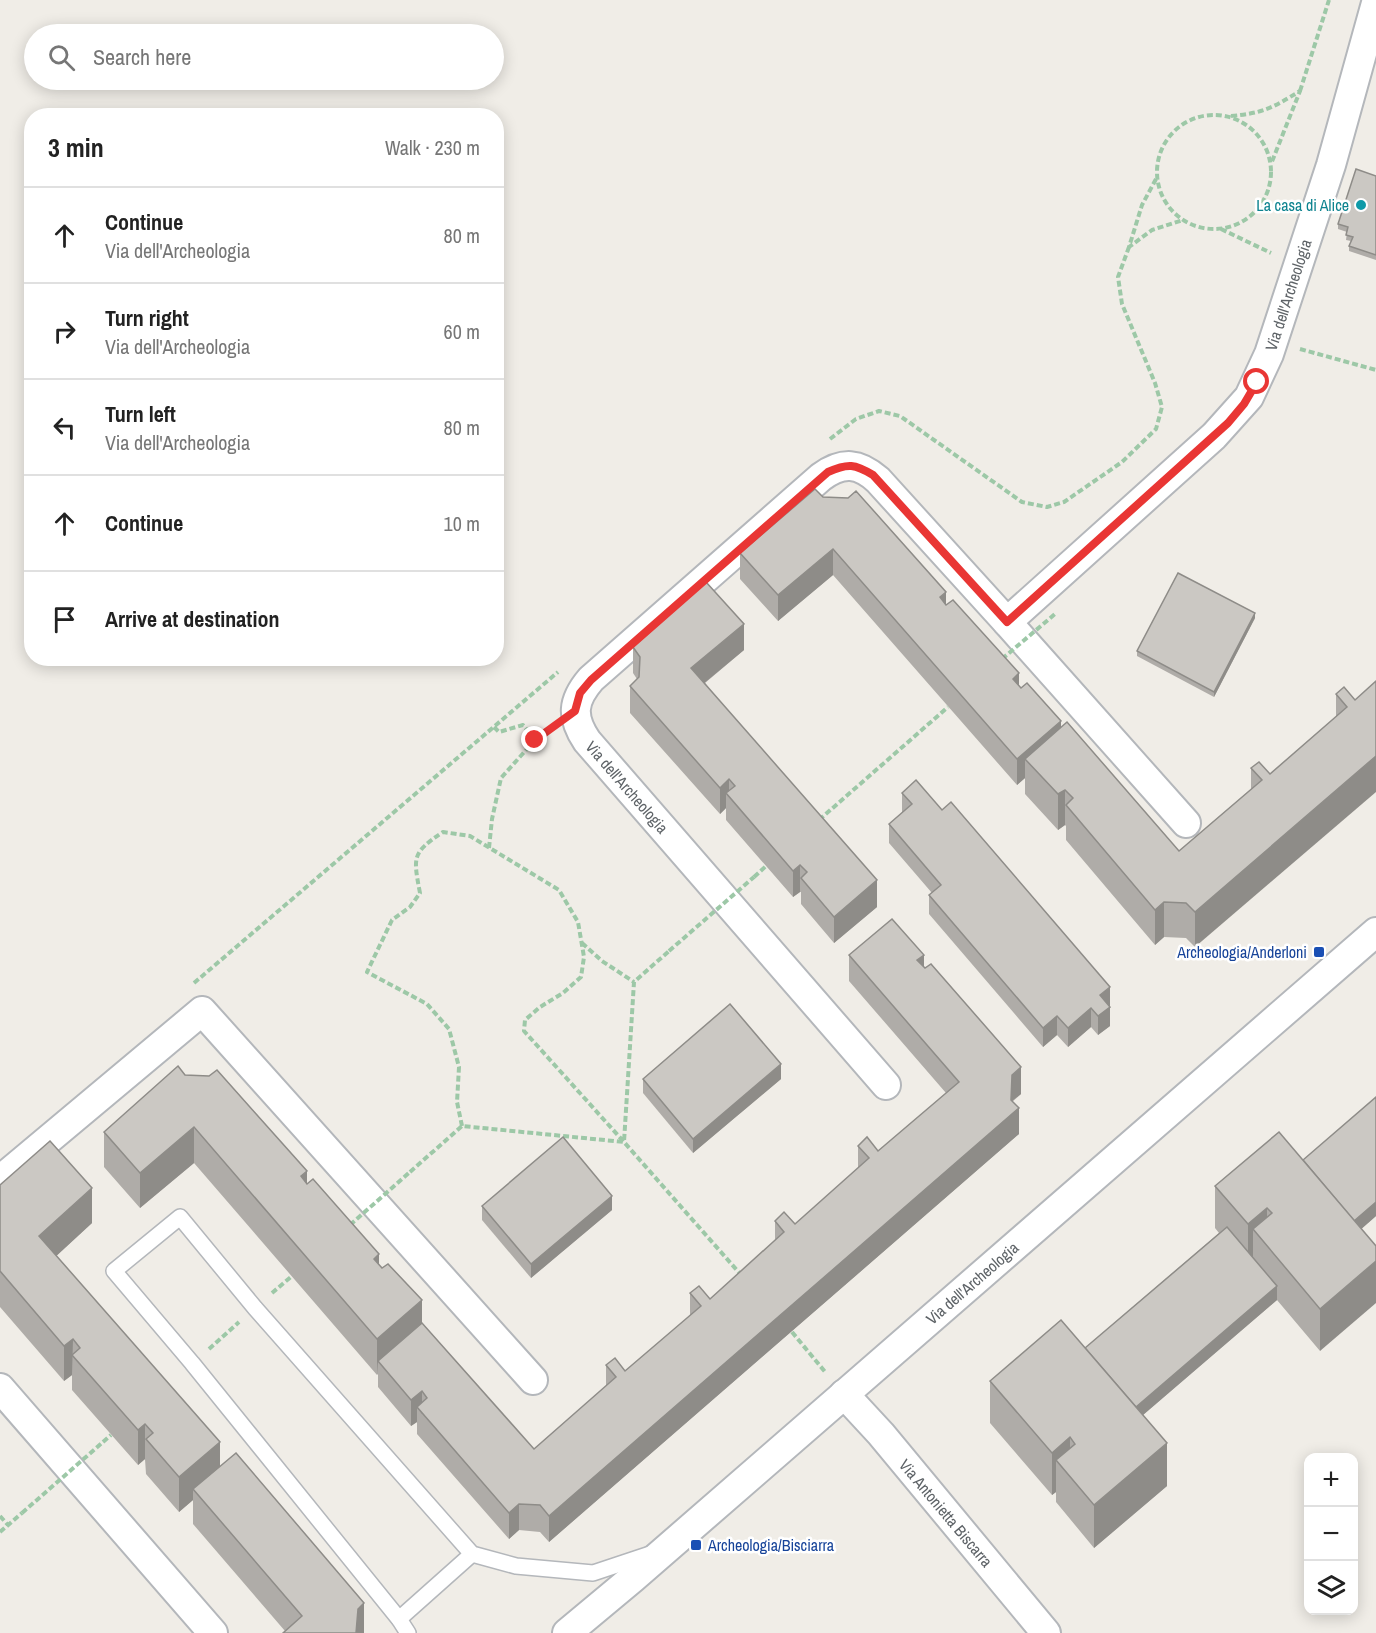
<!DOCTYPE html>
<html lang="en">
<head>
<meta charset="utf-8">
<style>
  :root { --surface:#fff; --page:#f2f2f2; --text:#222; --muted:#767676; --line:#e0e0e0 }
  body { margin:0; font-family:"Archivo Narrow",sans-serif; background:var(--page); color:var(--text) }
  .controls { position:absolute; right:18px; bottom:18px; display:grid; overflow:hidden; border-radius:12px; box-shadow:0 3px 15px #0003 }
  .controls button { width:54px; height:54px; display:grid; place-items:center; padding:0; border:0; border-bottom:2px solid var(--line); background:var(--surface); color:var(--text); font:30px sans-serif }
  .stop { position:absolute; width:18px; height:18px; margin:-14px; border:4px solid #e93634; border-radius:50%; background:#fff }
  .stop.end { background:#e93634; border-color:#fff; box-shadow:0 2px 6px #0008 }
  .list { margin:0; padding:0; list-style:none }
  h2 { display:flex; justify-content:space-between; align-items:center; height:78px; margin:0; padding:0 24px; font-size:26px }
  h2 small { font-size:20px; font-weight:400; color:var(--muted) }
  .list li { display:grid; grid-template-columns:39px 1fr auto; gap:18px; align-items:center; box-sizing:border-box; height:96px; padding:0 24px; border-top:2px solid var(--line) }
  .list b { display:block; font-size:22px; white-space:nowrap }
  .list p { margin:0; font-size:20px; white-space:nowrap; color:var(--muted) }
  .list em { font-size:20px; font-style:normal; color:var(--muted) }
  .icon { flex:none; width:33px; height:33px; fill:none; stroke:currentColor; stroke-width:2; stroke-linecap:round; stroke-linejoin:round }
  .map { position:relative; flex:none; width:1376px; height:1633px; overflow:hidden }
  .search { position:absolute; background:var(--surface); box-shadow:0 3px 15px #0003; left:24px; top:24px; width:480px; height:66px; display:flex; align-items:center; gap:15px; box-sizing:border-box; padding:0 21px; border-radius:33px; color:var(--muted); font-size:22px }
  .panel { position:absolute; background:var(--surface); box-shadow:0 3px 15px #0003; left:24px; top:108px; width:480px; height:558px; border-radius:24px }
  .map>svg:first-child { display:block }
</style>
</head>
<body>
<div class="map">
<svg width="1376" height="1633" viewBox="0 0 1376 1633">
  <rect width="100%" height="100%" fill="#f0ede7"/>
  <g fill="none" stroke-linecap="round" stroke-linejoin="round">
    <defs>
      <g id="service">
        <path d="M 399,1619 L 472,1554"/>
        <path d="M 408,1633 L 399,1619 L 192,1363 L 114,1271 L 180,1217 L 255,1308 L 472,1554 L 516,1566 L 593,1573 L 650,1554"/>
      </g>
      <g id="minor">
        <path d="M 1007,622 L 1186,823"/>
        <path d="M 886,1085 L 587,741 C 571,717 572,701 591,679 L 821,477 C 843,461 859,463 878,480 L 1007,622 L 1214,436 L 1249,397 L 1269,354 L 1331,165 L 1376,3"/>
        <path d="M 0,1180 L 202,1011 L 533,1380"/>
        <path d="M 0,1388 L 213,1633"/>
        <path d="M 844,1394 L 881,1434 L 1046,1633"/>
        <path d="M 567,1633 L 633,1578 L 1376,932"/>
      </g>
    </defs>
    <use href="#service" stroke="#b4b7bb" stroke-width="18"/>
    <use href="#minor" stroke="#b4b7bb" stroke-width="32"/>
    <g stroke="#9dc8a7" stroke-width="4" stroke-dasharray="6 3" stroke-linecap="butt">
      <path d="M 1300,91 L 1329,0"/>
      <circle cx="1214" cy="172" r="57"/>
      <path d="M 1231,116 C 1264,113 1272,108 1300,91 L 1271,164"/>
      <path d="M 1156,179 L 1142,205 L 1129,247 L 1152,230 L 1183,220"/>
      <path d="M 1221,229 L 1271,253"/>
      <path d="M 1300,349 L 1376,370"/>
      <path d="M 830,439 L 856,419 L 879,411 L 900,416 L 1022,502 L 1047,507 L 1064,502 L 1122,462 L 1156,429 L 1162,407 L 1155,383 L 1122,304 L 1118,277 L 1129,247"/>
      <path d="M 494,727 L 499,732 L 523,725 L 535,740 L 550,729"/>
      <path d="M 819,820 L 948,707"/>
      <path d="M 489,848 L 492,819 L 501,778 L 535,740"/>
      <path d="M 754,877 L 766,866"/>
      <path d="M 582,943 L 602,961 L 634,982"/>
      <path d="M 194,983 L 558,672"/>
      <path d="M 462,1126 L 457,1102 L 459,1067 L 449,1029 L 427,1004 L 367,972 L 392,920 L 410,907 L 420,893 C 413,856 412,853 443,832 L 470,836 L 559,890 L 578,922 L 584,957 L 581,977 L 563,993 L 540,1007 L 525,1020 L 524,1031 L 624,1142 L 634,982 L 669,951"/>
      <path d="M 410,1172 L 462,1126 L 624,1142 L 742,1276"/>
      <path d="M 272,1293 L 292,1276"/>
      <path d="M 792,1332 L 826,1373"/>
      <path d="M 209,1349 L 239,1322"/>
      <path d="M 103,1442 L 111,1435"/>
      <path d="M 0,1516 L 8,1525"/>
      <path d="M 0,1532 L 22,1513"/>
    </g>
    <use href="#service" stroke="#fff" stroke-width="15"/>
    <use href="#minor" stroke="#fff" stroke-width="28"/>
    <g stroke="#9dc8a7" stroke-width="4" stroke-dasharray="6 3" stroke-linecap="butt">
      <path d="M 1002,659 L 1055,614"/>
      <path d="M 669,951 L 754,877"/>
      <path d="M 350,1225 L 410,1172"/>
      <path d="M 22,1513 L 103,1442"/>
    </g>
  </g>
  <g fill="#afaca8">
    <path d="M 1376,176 L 1376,260 L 1349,251 L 1349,246 L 1351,241 L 1346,240 L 1347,232 L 1338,229 L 1338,224 Z"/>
    <path d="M 823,497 L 946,605 L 1021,688 L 1061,728 L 1179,851 L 1251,789 L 1251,768 L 1270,774 L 1336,717 L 1336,694 L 1355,700 L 1195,947 L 1186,938 L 1164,937 L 1155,945 L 1066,840 L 1066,826 L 1065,825 L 1058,830 L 1025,794 L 1025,778 L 1017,785 L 833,575 L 778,621 L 740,579 L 740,553 Z"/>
    <path d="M 1255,618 L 1214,697 L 1137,656 L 1137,651 Z"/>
    <path d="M 633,647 L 744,650 L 705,683 L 877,907 L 834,943 L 801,904 L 801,892 L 800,892 L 793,897 L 726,820 L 726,808 L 720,814 L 630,713 L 630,686 L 637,679 L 633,673 Z"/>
    <path d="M 902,793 L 1110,1006 L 1110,1026 L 1098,1035 L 1091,1027 L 1068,1047 L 1057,1035 L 1043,1047 L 929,914 L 929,895 L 932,893 L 889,843 L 889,824 L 902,813 Z"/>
    <path d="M 849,955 L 924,967 L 1021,1094 L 1012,1102 L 1019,1134 L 549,1542 L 540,1532 L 519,1530 L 509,1539 L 417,1434 L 417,1422 L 411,1426 L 378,1387 L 378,1374 L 377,1375 L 194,1163 L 140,1208 L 104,1167 L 104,1132 L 185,1075 L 307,1183 L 379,1265 L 422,1323 L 534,1449 L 606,1386 L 606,1365 L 625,1371 L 690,1316 L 690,1293 L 710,1299 L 775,1241 L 775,1221 L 795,1224 L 858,1168 L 858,1146 L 878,1151 L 946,1093 L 849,981 Z"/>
    <path d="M 643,1079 L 781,1079 L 693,1153 L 643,1093 Z"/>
    <path d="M 1303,1160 L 1376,1216 L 1361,1229 L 1320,1351 L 1277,1300 L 1143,1415 L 1167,1486 L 1094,1548 L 1056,1502 L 1056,1492 L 1052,1495 L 990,1423 L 990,1381 L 1085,1348 L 1219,1233 L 1215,1228 L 1215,1186 Z"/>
    <path d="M 0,1185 L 92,1223 L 56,1256 L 220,1466 L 364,1633 L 285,1631 L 193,1524 L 193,1500 L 179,1512 L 146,1474 L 145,1459 L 138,1465 L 72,1390 L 72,1375 L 64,1381 L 0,1307 Z"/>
    <path d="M 482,1206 L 612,1210 L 531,1278 L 482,1220 Z"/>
  </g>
  <g fill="#8e8c88">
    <path d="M 833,549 L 833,575 L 778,621 L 778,595 Z"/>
    <path d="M 946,592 L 946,618 L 940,597 Z"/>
    <path d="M 1255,613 L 1255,618 L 1214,697 L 1214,692 Z"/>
    <path d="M 744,624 L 744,650 L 691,694 L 691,668 Z"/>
    <path d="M 1019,673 L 1019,700 L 1013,679 Z"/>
    <path d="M 1061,721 L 1061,748 L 1025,759 L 1025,778 L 1017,785 L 1017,759 Z"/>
    <path d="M 1376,756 L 1376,792 L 1195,947 L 1195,912 Z"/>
    <path d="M 729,779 L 729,797 L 726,793 L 726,808 L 720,814 L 720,788 Z"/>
    <path d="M 1065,790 L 1065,825 L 1058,830 L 1058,794 Z"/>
    <path d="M 800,865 L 800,892 L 793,897 L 793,871 Z"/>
    <path d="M 877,880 L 877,907 L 834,943 L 834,917 Z"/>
    <path d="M 1164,902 L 1164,937 L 1155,945 L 1155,910 Z"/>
    <path d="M 924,955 L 924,981 L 917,960 Z"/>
    <path d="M 1110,987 L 1110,1006 L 1100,1014 L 1100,995 Z"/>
    <path d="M 1110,1007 L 1110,1026 L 1098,1035 L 1098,1016 Z"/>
    <path d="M 1091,1008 L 1091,1027 L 1068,1047 L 1068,1028 Z"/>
    <path d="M 1057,1016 L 1057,1035 L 1043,1047 L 1043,1028 Z"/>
    <path d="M 781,1064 L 781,1079 L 693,1153 L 693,1139 Z"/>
    <path d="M 1021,1067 L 1021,1094 L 1012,1101 L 1019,1108 L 1019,1134 L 549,1542 L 549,1516 L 1011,1100 L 1012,1075 Z"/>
    <path d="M 194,1127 L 194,1163 L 140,1208 L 140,1173 Z"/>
    <path d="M 307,1171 L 307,1206 L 301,1176 Z"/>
    <path d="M 92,1188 L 92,1223 L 39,1272 L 39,1236 Z"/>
    <path d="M 612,1196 L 612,1210 L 531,1278 L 531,1264 Z"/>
    <path d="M 1376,1202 L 1376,1216 L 1341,1247 L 1341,1232 Z"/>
    <path d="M 1267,1208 L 1267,1246 L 1253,1229 L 1253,1262 L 1248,1266 L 1248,1224 Z"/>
    <path d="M 379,1254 L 379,1290 L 374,1259 Z"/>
    <path d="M 1376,1261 L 1376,1303 L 1320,1351 L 1320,1309 Z"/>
    <path d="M 1277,1286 L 1277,1300 L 1122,1433 L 1122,1419 Z"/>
    <path d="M 422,1300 L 422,1335 L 378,1361 L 377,1375 L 377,1339 Z"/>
    <path d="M 73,1339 L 72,1375 L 64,1381 L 64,1346 Z"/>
    <path d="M 422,1391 L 422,1414 L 417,1407 L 417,1422 L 411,1426 L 411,1400 Z"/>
    <path d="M 145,1424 L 145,1459 L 138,1465 L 138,1430 Z"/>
    <path d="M 1070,1437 L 1070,1477 L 1056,1460 L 1056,1492 L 1052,1495 L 1052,1453 Z"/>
    <path d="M 220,1442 L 220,1477 L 193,1489 L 193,1500 L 179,1512 L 179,1477 Z"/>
    <path d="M 1167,1443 L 1167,1486 L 1094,1548 L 1094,1505 Z"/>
    <path d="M 519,1504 L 519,1530 L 509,1539 L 509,1513 Z"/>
    <path d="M 364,1603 L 364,1633 L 355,1633 L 358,1609 Z"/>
  </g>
  <g fill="#cbc8c3" stroke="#8e8c88" stroke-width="1.5">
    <path d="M 1356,169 L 1376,176 L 1376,255 L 1349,246 L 1353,237 L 1346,235 L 1348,227 L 1338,224 Z"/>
    <path d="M 815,489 L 823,497 L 848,498 L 856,491 L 946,592 L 940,597 L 946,605 L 953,600 L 1019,673 L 1013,679 L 1021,688 L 1027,683 L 1061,721 L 1017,759 L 833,549 L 778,595 L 740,553 Z"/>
    <path d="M 1178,573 L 1255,613 L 1214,692 L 1137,651 Z"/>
    <path d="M 706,582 L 744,624 L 691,668 L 877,880 L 834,917 L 801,878 L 807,872 L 800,865 L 793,871 L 726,793 L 735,786 L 729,779 L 720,788 L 630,686 L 639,677 L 640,657 L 633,647 Z"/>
    <path d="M 1376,681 L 1376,756 L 1195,912 L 1186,903 L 1164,902 L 1155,910 L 1066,805 L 1073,798 L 1065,790 L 1058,794 L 1025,759 L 1067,722 L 1179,851 L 1262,780 L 1251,768 L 1259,762 L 1270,774 L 1347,707 L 1336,694 L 1344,687 L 1355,700 Z"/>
    <path d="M 916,780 L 942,810 L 951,802 L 1110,987 L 1100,995 L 1110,1007 L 1098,1016 L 1091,1008 L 1068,1028 L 1057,1016 L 1043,1028 L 929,895 L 941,885 L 889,824 L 912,804 L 902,793 Z"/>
    <path d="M 892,919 L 924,955 L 917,960 L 925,968 L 931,964 L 1021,1067 L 1012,1075 L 1011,1100 L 1019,1108 L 549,1516 L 540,1505 L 519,1504 L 509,1513 L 417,1407 L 427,1398 L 422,1391 L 411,1400 L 378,1361 L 422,1323 L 534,1449 L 616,1377 L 606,1365 L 615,1358 L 625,1371 L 701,1306 L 690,1293 L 699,1286 L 710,1299 L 784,1232 L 775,1221 L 784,1212 L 795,1224 L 869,1158 L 858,1146 L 867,1137 L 878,1151 L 959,1082 L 849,955 Z"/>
    <path d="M 730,1004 L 781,1064 L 693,1139 L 643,1079 Z"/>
    <path d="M 178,1066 L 185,1075 L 209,1076 L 217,1070 L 307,1171 L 301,1176 L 307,1184 L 313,1179 L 379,1254 L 374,1259 L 382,1268 L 388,1264 L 422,1300 L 377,1339 L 194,1127 L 140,1173 L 104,1132 Z"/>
    <path d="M 1376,1097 L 1376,1202 L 1354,1221 L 1303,1160 Z"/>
    <path d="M 1279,1132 L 1376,1246 L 1376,1261 L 1320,1309 L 1253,1229 L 1272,1213 L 1267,1208 L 1248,1224 L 1215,1186 Z"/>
    <path d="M 563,1137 L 612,1196 L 531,1264 L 482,1206 Z"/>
    <path d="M 50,1141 L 92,1188 L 39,1236 L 220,1442 L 179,1477 L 146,1439 L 153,1433 L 145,1424 L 138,1430 L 72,1355 L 80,1348 L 73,1339 L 64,1346 L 0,1271 L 0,1185 Z"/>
    <path d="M 1227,1227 L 1277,1286 L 1136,1407 L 1085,1348 Z"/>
    <path d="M 1061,1320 L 1167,1443 L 1094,1505 L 1056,1460 L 1075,1444 L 1070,1437 L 1052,1453 L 990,1381 Z"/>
    <path d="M 236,1453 L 364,1603 L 358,1609 L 356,1633 L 283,1633 L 302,1616 L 193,1489 Z"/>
  </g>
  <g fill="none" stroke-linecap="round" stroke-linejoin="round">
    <path stroke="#e93634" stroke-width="8" d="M 535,740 L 575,711 L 580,693 L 591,680 L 828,472 C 848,463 855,464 873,475 L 1007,622 L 1228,423 L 1244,404 L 1257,382"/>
  </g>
  <circle fill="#0f9aa8" stroke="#fff" stroke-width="2" cx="1361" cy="205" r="6"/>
  <g fill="#1a4fb4" stroke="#fff" stroke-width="2">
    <rect x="1313" y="946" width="12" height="12" rx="3"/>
    <rect x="690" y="1539" width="12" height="12" rx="3"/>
  </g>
  <g text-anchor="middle" stroke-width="5" stroke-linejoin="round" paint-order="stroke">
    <g font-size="16" fill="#0d838f" stroke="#fff" text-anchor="end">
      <text x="1349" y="211">La casa di Alice</text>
    </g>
    <g font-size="16" fill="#5e6367" stroke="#fff">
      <text transform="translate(1288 295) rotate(-72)" y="6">Via dell'Archeologia</text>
      <text transform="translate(627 787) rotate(49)" y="6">Via dell'Archeologia</text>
      <text transform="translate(972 1283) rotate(-41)" y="6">Via dell'Archeologia</text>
      <text transform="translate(946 1513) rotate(50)" y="6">Via Antonietta Biscarra</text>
    </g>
    <g font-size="16" fill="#164399" stroke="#fff" text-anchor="end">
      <text x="1307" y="958">Archeologia/Anderloni</text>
      <text x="708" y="1551" text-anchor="start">Archeologia/Bisciarra</text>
    </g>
  </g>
</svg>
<div class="controls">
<button>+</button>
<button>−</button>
<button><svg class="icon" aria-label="layers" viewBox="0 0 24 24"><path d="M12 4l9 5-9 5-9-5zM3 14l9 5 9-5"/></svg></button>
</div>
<div class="stop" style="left:1257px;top:382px"></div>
<div class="stop end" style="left:535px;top:740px"></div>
<div class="search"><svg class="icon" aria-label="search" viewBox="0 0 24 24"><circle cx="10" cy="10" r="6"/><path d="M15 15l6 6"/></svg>Search here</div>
<section class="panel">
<h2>3 min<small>Walk · 230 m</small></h2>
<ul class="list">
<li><svg class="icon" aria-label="ahead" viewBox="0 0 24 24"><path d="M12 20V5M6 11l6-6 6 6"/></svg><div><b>Continue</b><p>Via dell'Archeologia</p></div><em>80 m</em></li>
<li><svg class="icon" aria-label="right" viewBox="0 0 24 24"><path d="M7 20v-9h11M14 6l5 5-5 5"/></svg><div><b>Turn right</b><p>Via dell'Archeologia</p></div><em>60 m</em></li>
<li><svg class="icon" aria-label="left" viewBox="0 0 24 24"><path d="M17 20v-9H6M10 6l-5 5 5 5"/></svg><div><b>Turn left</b><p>Via dell'Archeologia</p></div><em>80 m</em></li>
<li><svg class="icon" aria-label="ahead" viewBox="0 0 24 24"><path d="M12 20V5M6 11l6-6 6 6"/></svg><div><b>Continue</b></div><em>10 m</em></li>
<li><svg class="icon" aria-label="arrive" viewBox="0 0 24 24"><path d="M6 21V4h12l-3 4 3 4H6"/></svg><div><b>Arrive at destination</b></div></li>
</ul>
</section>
</div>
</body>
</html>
